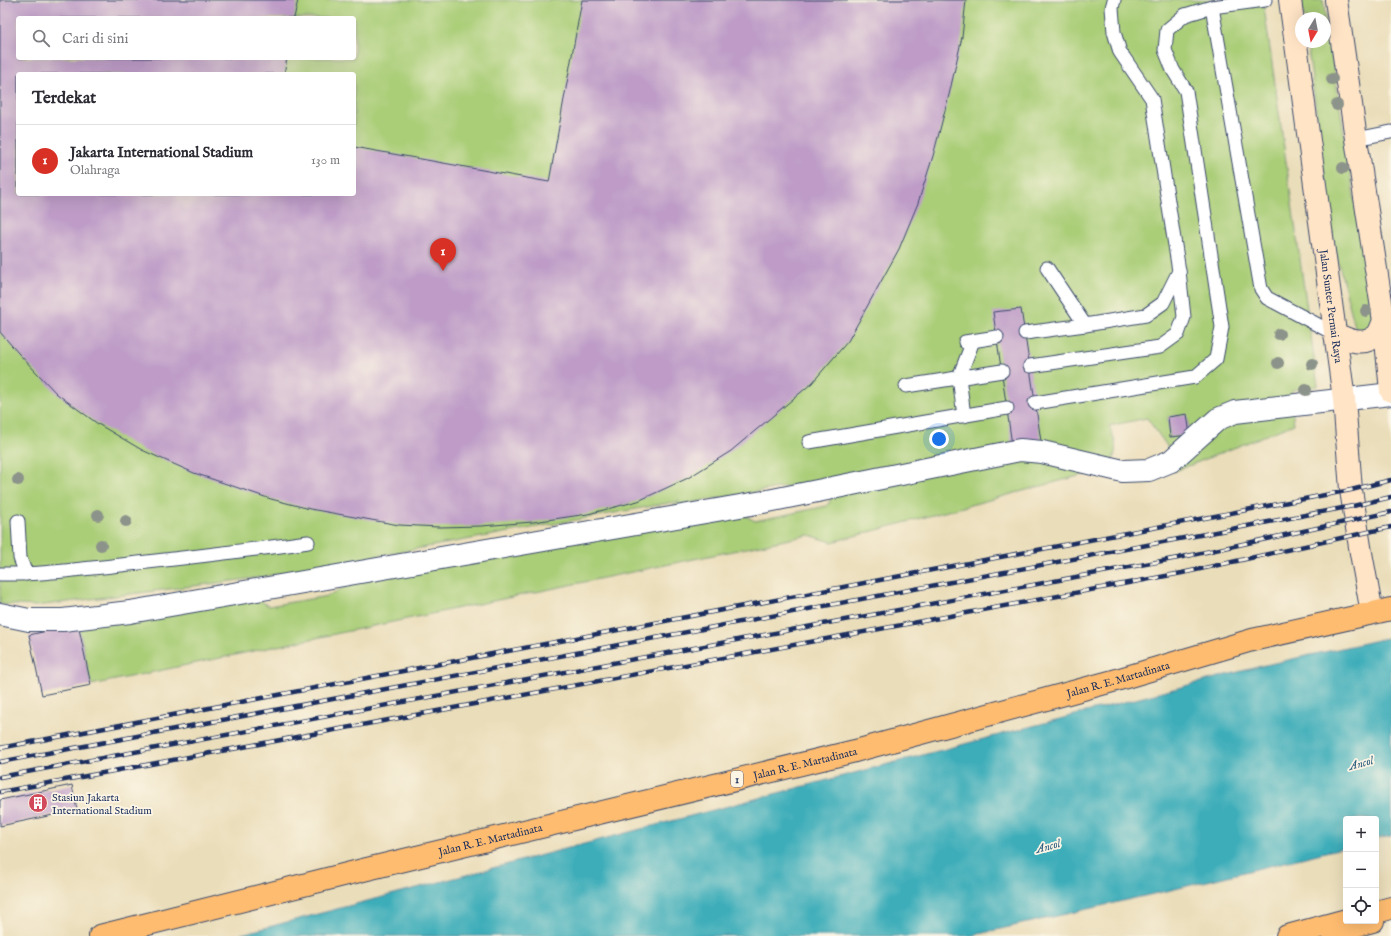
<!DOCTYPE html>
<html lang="id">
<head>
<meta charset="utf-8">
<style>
  :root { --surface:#fff; --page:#f7f7f7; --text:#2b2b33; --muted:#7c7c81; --line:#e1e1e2; --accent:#d93025 }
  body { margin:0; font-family:"IM FELL English",serif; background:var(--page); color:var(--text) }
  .controls { position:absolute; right:12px; bottom:12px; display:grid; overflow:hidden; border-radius:4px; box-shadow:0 4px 16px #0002 }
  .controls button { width:36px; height:36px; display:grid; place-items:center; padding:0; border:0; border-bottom:1px solid var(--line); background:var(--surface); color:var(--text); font:20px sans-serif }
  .compass { position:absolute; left:1295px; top:12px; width:36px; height:36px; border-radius:50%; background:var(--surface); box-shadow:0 4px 16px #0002; rotate:190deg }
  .you { position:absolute; left:939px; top:439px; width:14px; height:14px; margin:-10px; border:3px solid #fff; border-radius:50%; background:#1a73e8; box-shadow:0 0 0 6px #1a73e833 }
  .badge { display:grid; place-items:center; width:26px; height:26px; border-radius:50%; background:var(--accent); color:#fff; font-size:13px; font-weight:700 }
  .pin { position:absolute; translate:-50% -33px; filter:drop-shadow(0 1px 2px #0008) }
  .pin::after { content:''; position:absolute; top:21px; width:14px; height:12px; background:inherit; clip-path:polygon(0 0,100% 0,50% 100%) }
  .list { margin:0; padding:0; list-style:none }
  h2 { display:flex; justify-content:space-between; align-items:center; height:52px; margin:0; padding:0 16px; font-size:17px }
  h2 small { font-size:13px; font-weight:400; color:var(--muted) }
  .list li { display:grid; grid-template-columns:26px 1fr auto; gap:12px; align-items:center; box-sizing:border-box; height:72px; padding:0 16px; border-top:1px solid var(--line) }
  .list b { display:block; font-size:15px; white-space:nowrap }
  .list p { margin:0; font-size:13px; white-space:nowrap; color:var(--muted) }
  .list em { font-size:13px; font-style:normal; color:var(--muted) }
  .icon { flex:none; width:22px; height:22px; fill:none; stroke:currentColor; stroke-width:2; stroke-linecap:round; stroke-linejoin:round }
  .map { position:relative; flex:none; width:1391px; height:936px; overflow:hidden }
  .search { position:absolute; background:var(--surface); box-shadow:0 4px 16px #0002; left:16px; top:16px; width:340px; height:44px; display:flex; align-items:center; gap:10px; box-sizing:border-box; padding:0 14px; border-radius:4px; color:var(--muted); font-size:15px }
  .panel { position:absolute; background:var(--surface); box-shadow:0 4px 16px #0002; left:16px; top:72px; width:340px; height:124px; border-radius:4px }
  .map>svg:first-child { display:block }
</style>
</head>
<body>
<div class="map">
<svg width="1391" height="936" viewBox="0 0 1391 936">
  <rect width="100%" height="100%" fill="#fcf5e5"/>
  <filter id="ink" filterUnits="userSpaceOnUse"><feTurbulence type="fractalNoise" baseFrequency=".025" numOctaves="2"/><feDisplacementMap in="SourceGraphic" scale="8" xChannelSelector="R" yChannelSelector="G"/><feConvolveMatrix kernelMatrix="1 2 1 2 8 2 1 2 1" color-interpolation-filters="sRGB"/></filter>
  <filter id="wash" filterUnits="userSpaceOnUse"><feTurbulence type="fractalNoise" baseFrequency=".012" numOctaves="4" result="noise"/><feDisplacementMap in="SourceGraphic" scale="16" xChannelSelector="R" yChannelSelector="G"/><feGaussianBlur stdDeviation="0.9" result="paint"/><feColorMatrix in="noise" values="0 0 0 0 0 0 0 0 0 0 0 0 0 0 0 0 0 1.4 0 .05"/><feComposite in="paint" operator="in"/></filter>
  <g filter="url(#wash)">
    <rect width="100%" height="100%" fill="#eaddb9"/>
    <g fill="#aace78" stroke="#627e6b" fill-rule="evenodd">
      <path d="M 0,0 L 1263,0 L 1318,386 L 1292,390 L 1292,398 L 1190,435 L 1187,415 L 1168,417 L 1170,437 L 1185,435 L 1174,446 L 1167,446 L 1147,418 L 1109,426 C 1115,439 1118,445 1113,460 L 1030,445 L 672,506 L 680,501 L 256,578 L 36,606 L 0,604 ZM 18,18 L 354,18 L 354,58 L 18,58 ZM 18,74 L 354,74 L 354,194 L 18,194 Z"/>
      <path d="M 1301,0 L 1323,0 L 1374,323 L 1374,329 L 1361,333 L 1356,329 L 1354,323 L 1334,246 L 1307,42 L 1325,42 L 1325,18 L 1304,18 Z"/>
      <path d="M 1292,408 L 1294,424 L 1173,472 L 1221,422 Z"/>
      <path d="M 1018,454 L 1090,473 L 832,542 L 809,535 L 91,685 L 78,624 L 259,600 L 269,606 L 328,596 L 354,582 L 735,510 L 755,521 L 827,506 L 835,492 Z"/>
    </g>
    <path fill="#3dadb9" stroke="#2c6e8c" d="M 1391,637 L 1391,836 L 1376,839 L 1376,819 L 1346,819 L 1346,847 L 1175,889 L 970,936 L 234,936 L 1261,666 Z"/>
    <g id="blocks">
      <g fill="#be9cc7">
        <path d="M 0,0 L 298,0 L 294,18 L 18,18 L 18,58 L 287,58 L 284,74 L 18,74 L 18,194 L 354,194 L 354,147 L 549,182 L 582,0 L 966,0 L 962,37 L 949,95 L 933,156 L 918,203 L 899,249 L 848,341 L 812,383 L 731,451 L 688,478 L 638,501 L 588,514 L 533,522 L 481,526 L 439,527 L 399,525 L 310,509 L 271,499 L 194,473 L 142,450 L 98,424 L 57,394 L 19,354 L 0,332 Z"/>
        <path d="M 1021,309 L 1041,441 L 1012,445 L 993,312 Z"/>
        <path d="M 1187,414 L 1190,435 L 1170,437 L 1168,417 Z"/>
        <path d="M 78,624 L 91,685 L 42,695 L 29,635 Z"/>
        <path d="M 72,785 L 77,810 L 0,826 L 0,800 Z"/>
      </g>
    </g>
  </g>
  <g filter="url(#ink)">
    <use href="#blocks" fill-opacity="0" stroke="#3a496c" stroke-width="1"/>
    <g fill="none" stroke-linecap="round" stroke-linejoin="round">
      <defs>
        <g id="lane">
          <path d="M 1212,7 L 1261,289 L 1267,298 L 1335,334"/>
          <path d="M 1356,139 L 1391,132"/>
          <path d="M 1047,268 L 1085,325"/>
          <path d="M 1025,333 L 1085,325 L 1146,315 L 1163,303 L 1179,271"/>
          <path d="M 965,342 L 997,337"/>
          <path d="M 1030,366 L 1160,347 L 1178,334 L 1184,317 L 1179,271 L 1152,99 L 1120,52 L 1114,32 L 1112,8 L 1114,0"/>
          <path d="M 906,386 L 1002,371"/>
          <path d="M 1035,403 L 1195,377 L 1216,359 L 1222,327 L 1186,91 L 1173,70 L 1165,50 L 1167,30 L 1185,15 L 1212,7 L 1265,0"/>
          <path d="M 964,416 L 959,377 L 973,341"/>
          <path d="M 809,442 L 1007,408"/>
          <path d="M 18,521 L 20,558 L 26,574"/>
          <path d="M 0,574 C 41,575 81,569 121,565 C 184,558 246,551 308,542"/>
        </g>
        <path id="street" d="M 0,614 L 29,620 L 63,620 L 130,612 L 763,502 L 1020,450 L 1042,452 L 1123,471 L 1149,470 L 1171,461 L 1218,419 L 1235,412 L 1391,394"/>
        <g id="secondary">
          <path id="s1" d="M 1290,0 L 1344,399 L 1351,490 L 1361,553 L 1372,613"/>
          <path d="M 1336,0 L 1356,139 L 1384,321 L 1391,391"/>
          <path d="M 1335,334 C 1348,340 1364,347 1377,335 C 1380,332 1382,325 1384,321"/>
        </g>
        <g id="highway">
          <path d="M 1376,912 L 1391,908"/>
          <path d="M 1332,932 L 1373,921"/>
          <path id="s2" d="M 100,936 L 363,870 L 855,751 L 1113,681 L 1252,640 L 1391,609"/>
          <path d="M 1287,936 L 1346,920"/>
        </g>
      </defs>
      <use href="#lane" stroke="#3a496c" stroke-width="15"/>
      <use href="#street" stroke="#3a496c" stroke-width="24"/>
      <use href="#secondary" stroke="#3a496c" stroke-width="24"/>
      <use href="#highway" stroke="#3a496c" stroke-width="24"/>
      <use href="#lane" stroke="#fff" stroke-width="13"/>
      <use href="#street" stroke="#fff" stroke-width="22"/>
      <use href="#secondary" stroke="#ffe4c6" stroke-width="22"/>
      <use href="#highway" stroke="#febc70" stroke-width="22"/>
      <defs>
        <g id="rail">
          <path d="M 0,748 L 1351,490 L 1391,480"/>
          <path d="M 0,762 L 1353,506 L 1391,497"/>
          <path d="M 0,777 L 1178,558 L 1391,512"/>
          <path d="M 0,792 L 1182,573 L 1391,527"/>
        </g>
      </defs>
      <use href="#rail" stroke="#1b2f5e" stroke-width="4.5"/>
      <use href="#rail" stroke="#fcf5e5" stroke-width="3" stroke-dasharray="9" stroke-linecap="butt"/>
    </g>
    <g fill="#8c938a">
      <circle cx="1332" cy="79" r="6"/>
      <circle cx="1337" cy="105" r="6"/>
      <circle cx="1343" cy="168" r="6"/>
      <circle cx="1366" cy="311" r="6"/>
      <circle cx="1279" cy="334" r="6"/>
      <circle cx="1278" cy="363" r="6"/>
      <circle cx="1312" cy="364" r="6"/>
      <circle cx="1306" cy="390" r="6"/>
      <circle cx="18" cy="480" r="6"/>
      <circle cx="98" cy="515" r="6"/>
      <circle cx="126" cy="521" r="6"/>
      <circle cx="101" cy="545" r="6"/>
    </g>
  </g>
  <defs>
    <symbol id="building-disc" viewBox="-11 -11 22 22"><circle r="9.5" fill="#d1495b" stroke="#fcf5e5"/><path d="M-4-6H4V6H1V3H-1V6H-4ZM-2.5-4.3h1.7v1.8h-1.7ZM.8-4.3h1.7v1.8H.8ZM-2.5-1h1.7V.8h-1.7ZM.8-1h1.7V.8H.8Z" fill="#fff"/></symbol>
  </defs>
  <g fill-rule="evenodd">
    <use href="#building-disc" x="27" y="792" width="22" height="22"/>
  </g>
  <g text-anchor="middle" stroke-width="3.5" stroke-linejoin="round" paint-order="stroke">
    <rect fill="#fcf5e5" stroke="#5e6a86" stroke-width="1" x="731" y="771" width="12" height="16" rx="3"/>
    <g font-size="10" font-weight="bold" fill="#1b2f5e">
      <text x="737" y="783">1</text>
    </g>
    <g font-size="11" fill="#1b2f5e" stroke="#fcf5e5">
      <text dy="4" stroke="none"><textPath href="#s1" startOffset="309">Jalan Sunter Permai Raya</textPath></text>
      <text dy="4" stroke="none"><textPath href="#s2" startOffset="1050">Jalan R. E. Martadinata</textPath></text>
      <text dy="4" stroke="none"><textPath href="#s2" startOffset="726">Jalan R. E. Martadinata</textPath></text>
      <text dy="4" stroke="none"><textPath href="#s2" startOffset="402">Jalan R. E. Martadinata</textPath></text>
    </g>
    <g font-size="11" fill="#1b2f5e" stroke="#fcf5e5" text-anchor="start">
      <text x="52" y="801">Stasiun Jakarta<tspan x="52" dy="13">International Stadium</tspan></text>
    </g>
    <g font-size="12" font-style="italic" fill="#275b7e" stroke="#fcf5e5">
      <text transform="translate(1361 763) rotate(-15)" y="4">Ancol</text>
      <text transform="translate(1048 846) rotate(-15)" y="4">Ancol</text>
    </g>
  </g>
</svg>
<div class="controls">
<button>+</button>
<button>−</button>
<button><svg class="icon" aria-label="locate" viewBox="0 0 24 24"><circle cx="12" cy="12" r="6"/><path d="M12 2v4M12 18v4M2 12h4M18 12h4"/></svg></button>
</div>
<svg class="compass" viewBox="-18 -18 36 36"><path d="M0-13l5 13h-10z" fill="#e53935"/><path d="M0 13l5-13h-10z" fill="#7c7c81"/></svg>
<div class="you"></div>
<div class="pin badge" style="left:443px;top:271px">1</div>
<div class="search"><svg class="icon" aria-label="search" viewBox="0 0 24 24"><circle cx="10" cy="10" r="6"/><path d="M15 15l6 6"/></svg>Cari di sini</div>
<section class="panel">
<h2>Terdekat<small></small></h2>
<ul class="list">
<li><span class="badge">1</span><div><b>Jakarta International Stadium</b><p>Olahraga</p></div><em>130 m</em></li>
</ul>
</section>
</div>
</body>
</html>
